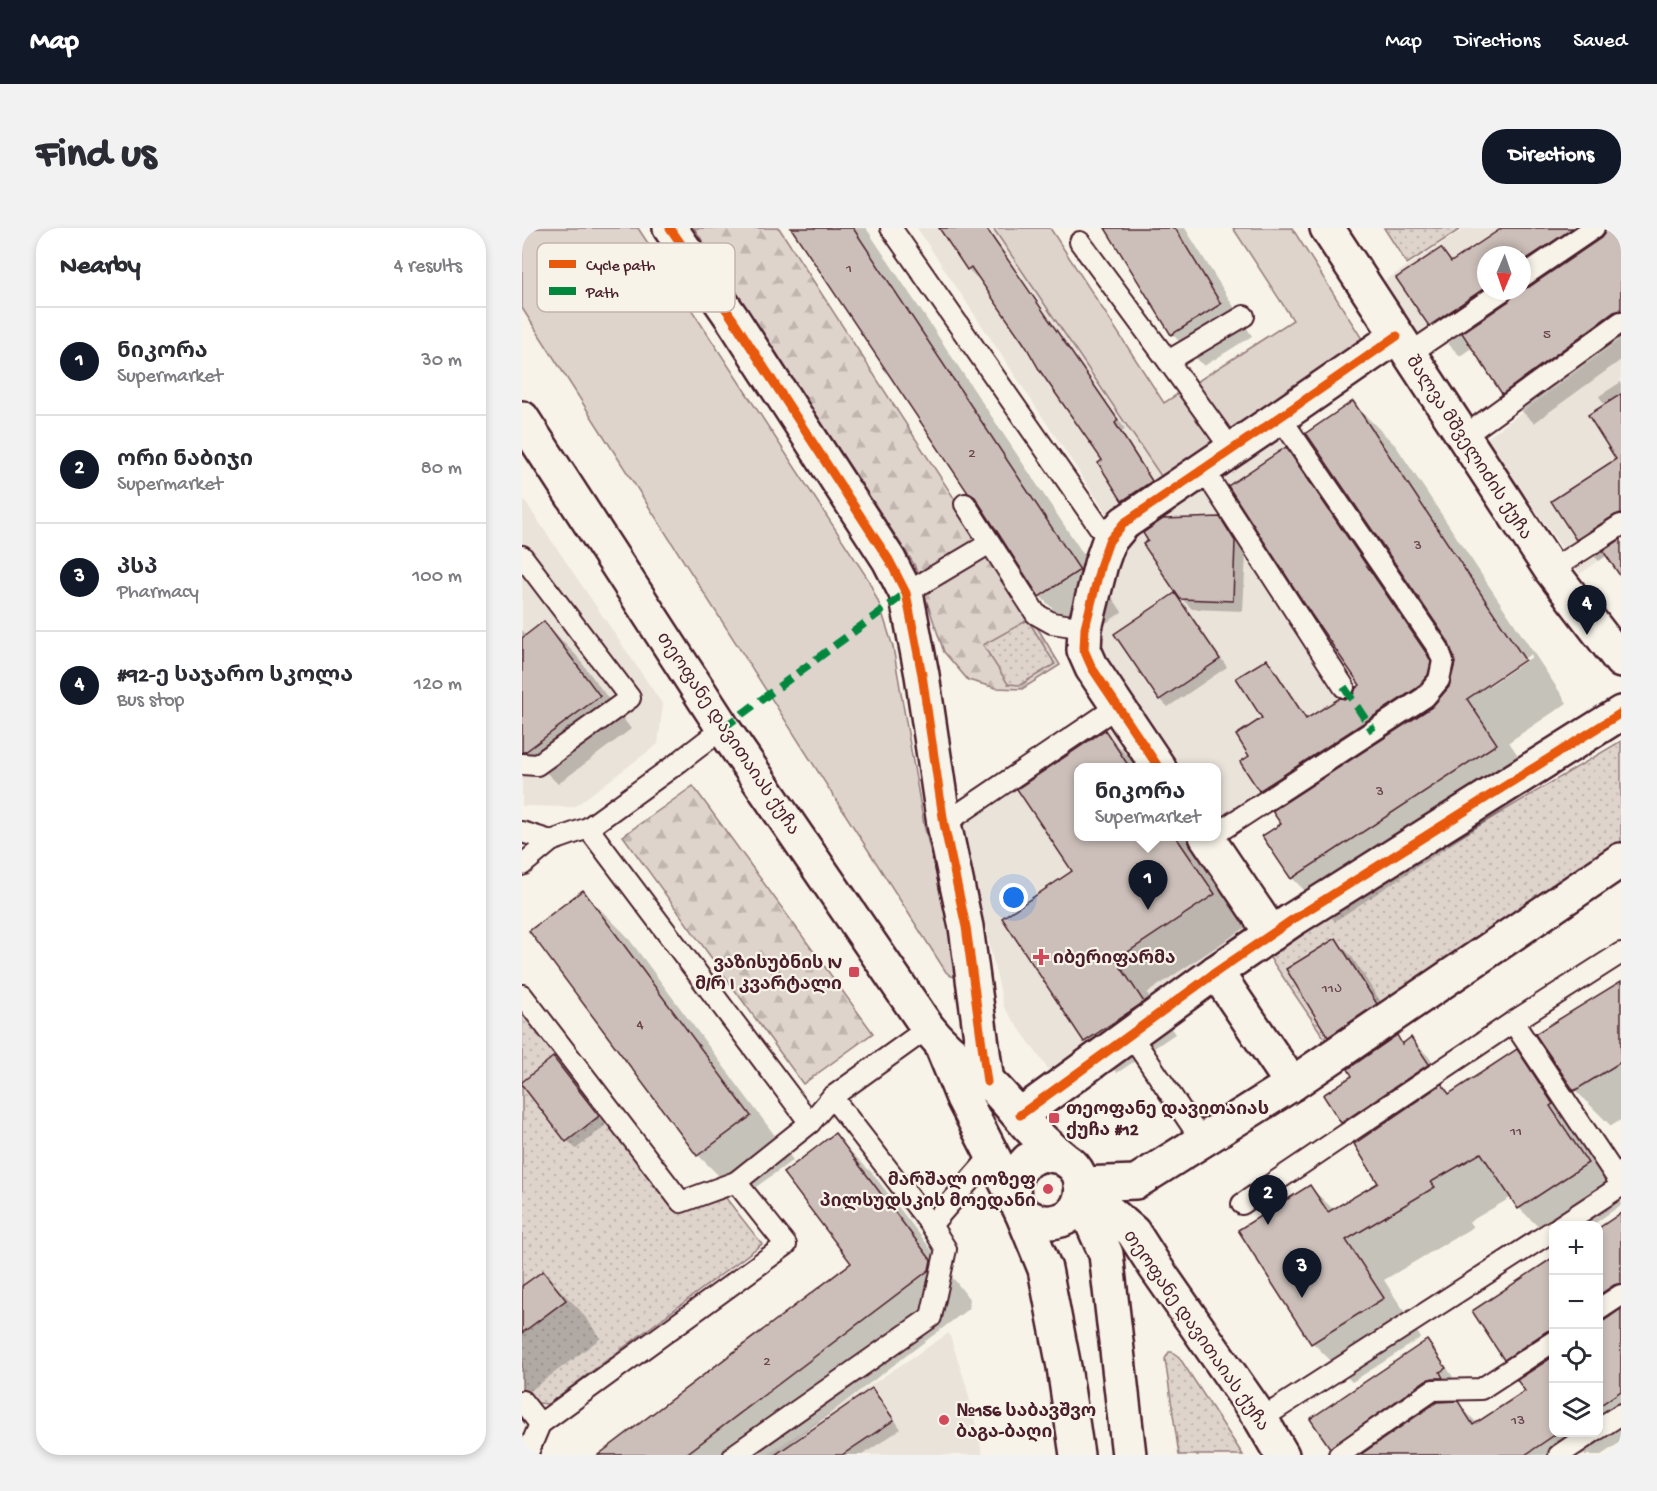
<!DOCTYPE html>
<html lang="en">
<head>
<meta charset="utf-8">
<style>
  :root { --surface:#fff; --page:#f2f2f3; --text:#2b2b33; --muted:#7c7c81; --line:#e1e1e2; --accent:#111827 }
  body { margin:0; font-family:"Gochi Hand","Noto Sans Georgian",sans-serif; background:var(--page); color:var(--text) }
  .controls { position:absolute; right:18px; bottom:18px; display:grid; overflow:hidden; border-radius:12px; box-shadow:0 3px 9px #0003 }
  .controls button { width:54px; height:54px; display:grid; place-items:center; padding:0; border:0; border-bottom:2px solid var(--line); background:var(--surface); color:var(--text); font:30px sans-serif }
  .compass { position:absolute; left:955px; top:18px; width:54px; height:54px; border-radius:50%; background:var(--surface); box-shadow:0 3px 9px #0003; rotate:182deg }
  .you { position:absolute; left:492px; top:670px; width:21px; height:21px; margin:-15px; border:4px solid #fff; border-radius:50%; background:#1a73e8; box-shadow:0 0 0 9px #1a73e833 }
  .badge { display:grid; place-items:center; width:39px; height:39px; border-radius:50%; background:var(--accent); color:#fff; font-size:20px; font-weight:700 }
  .pin { position:absolute; translate:-50% -50px; filter:drop-shadow(0 2px 3px #0008) }
  .pin::after { content:''; position:absolute; top:32px; width:21px; height:18px; background:inherit; clip-path:polygon(0 0,100% 0,50% 100%) }
  .popup { position:absolute; left:552px; top:535px; width:147px; height:78px; box-sizing:border-box; display:grid; place-content:center; border-radius:12px; background:var(--surface); filter:drop-shadow(0 2px 4px #0005); font-size:20px; white-space:nowrap; color:var(--muted) }
  .popup b { font-size:22px; color:var(--text) }
  .popup::after { content:''; position:absolute; left:50%; top:100%; margin-left:-12px; border:12px solid transparent; border-top-color:var(--surface) }
  .list { margin:0; padding:0; list-style:none }
  h2 { display:flex; justify-content:space-between; align-items:center; height:78px; margin:0; padding:0 24px; font-size:26px }
  h2 small { font-size:20px; font-weight:400; color:var(--muted) }
  .list li { display:grid; grid-template-columns:39px 1fr auto; gap:18px; align-items:center; box-sizing:border-box; height:108px; padding:0 24px; border-top:2px solid var(--line) }
  .list b { display:block; font-size:22px; white-space:nowrap }
  .list p { margin:0; font-size:20px; white-space:nowrap; color:var(--muted) }
  .list em { font-size:20px; font-style:normal; color:var(--muted) }
  .icon { flex:none; width:33px; height:33px; fill:none; stroke:currentColor; stroke-width:2; stroke-linecap:round; stroke-linejoin:round }
  .map { position:relative; flex:none; width:1099px; height:1227px; overflow:hidden; border-radius:24px }
  header { display:flex; align-items:center; gap:36px; box-sizing:border-box; height:84px; padding:0 30px; background:var(--accent); color:#fff }
  header strong { font-size:28px }
  nav { display:flex; gap:33px; margin-inline-start:auto; font-size:21px }
  .intro { display:flex; align-items:center; justify-content:space-between; box-sizing:border-box; height:144px; padding:0 36px }
  h1 { margin:0; font-size:42px }
  .button { padding:15px 27px; border-radius:24px; background:var(--accent); color:#fff; font-size:21px; font-weight:700 }
  main { display:flex; gap:36px; padding:0 36px }
  aside { flex:1; background:var(--surface); border-radius:24px; box-shadow:0 3px 9px #0003 }
  .map>svg:first-child { display:block }
</style>
</head>
<body>
<header>
<strong>Map</strong>
<nav><a>Map</a><a>Directions</a><a>Saved</a></nav>
</header>
<div class="intro"><h1>Find us</h1><a class="button">Directions</a></div>
<main>
<aside>
<h2>Nearby<small>4 results</small></h2>
<ul class="list">
<li><span class="badge">1</span><div><b>ნიკორა</b><p>Supermarket</p></div><em>30 m</em></li>
<li><span class="badge">2</span><div><b>ორი ნაბიჯი</b><p>Supermarket</p></div><em>80 m</em></li>
<li><span class="badge">3</span><div><b>პსპ</b><p>Pharmacy</p></div><em>100 m</em></li>
<li><span class="badge">4</span><div><b>#92-ე საჯარო სკოლა</b><p>Bus stop</p></div><em>120 m</em></li>
</ul>
</aside>
<div class="map">
<svg width="1099" height="1227" viewBox="0 0 1099 1227">
  <defs>
    <pattern id="forest-firs" width="22" height="20" patternUnits="userSpaceOnUse" patternTransform="scale(1.5)"><rect width="22" height="20" fill="#ded4cc"/><path d="M5 1l3.5 6h-7zM16 11l3.5 6h-7z" fill="#c0b6af"/></pattern>
    <pattern id="park-dots" width="8" height="8" patternUnits="userSpaceOnUse" patternTransform="scale(1.5)"><rect width="8" height="8" fill="#ded4cc"/><path d="M2 2h.1M6 6h.1" fill="none" stroke="#c0b6af" stroke-width="1.8" stroke-linecap="round"/></pattern>
  </defs>
  <rect width="100%" height="100%" fill="#f7f3e8"/>
  <filter id="ink" filterUnits="userSpaceOnUse"><feTurbulence type="fractalNoise" baseFrequency=".0167" numOctaves="2"/><feDisplacementMap in="SourceGraphic" scale="12" xChannelSelector="R" yChannelSelector="G"/><feConvolveMatrix kernelMatrix="1 2 1 2 8 2 1 2 1" color-interpolation-filters="sRGB"/></filter>
  <g filter="url(#ink)">
    <g fill="#eae3da">
      <path d="M 395,0 L 471,0 L 643,254 L 589,292 Z"/>
      <path d="M 944,0 L 1065,0 L 1000,44 L 1000,27 L 964,27 L 964,63 L 898,113 L 858,56 Z"/>
      <path d="M 1099,111 L 1099,317 L 1058,346 L 964,211 Z"/>
      <path d="M 756,201 L 909,433 L 897,468 L 695,597 L 695,540 L 652,539 L 581,429 L 574,393 L 592,317 Z"/>
      <path d="M 0,269 L 141,477 L 136,516 L 52,579 L 0,578 Z"/>
      <path d="M 589,493 L 620,539 L 557,540 L 557,608 L 668,609 L 734,706 L 533,851 L 482,779 L 439,597 Z"/>
      <path d="M 427,1105 L 444,1157 L 461,1227 L 244,1227 Z"/>
    </g>
    <g fill="#ded4cc" stroke="#947a7c" stroke-width="1.5">
      <path d="M 0,0 L 116,0 L 346,351 L 358,378 L 371,419 L 402,597 L 438,741 L 434,749 L 429,748 L 424,744 L 0,80 Z"/>
      <path d="M 471,0 L 528,0 L 642,175 L 771,92 L 711,0 L 770,0 L 842,114 L 643,254 Z"/>
    </g>
    <g fill="url(#forest-firs)" stroke="#947a7c" stroke-width="1.5">
      <path d="M 172,0 L 257,0 L 509,389 L 538,437 L 500,461 L 474,460 L 446,452 L 422,424 L 392,336 Z"/>
      <path d="M 171,558 L 351,805 L 281,856 L 101,608 Z"/>
    </g>
    <g fill="url(#park-dots)" stroke="#947a7c" stroke-width="1.5">
      <path d="M 862,0 L 940,0 L 885,36 Z"/>
      <path d="M 506,392 L 533,436 L 498,457 L 486,456 L 461,417 Z"/>
      <path d="M 1099,513 L 1099,619 L 807,817 L 744,724 Z"/>
      <path d="M 3,785 L 158,984 L 204,970 L 240,1016 L 26,1176 L 6,1174 L 0,1166 L 0,787 Z"/>
      <path d="M 647,1124 L 650,1124 L 657,1129 L 721,1227 L 657,1227 L 643,1131 Z"/>
    </g>
    <g fill="#0003" fill-rule="evenodd">
      <path d="M 271,0 L 344,0 L 600,384 L 561,411 L 518,368 L 459,276 L 447,264 Z"/>
      <path d="M 418,0 L 465,0 L 603,201 L 600,204 L 637,262 L 610,281 L 602,272 L 578,236 L 582,233 L 457,47 L 454,49 L 446,41 Z"/>
      <path d="M 585,0 L 663,0 L 730,108 L 682,138 L 650,106 Z"/>
      <path d="M 983,0 L 1077,0 L 1087,15 L 1099,7 L 1099,132 L 1012,195 L 981,165 L 951,119 L 938,128 L 908,97 L 919,22 L 931,34 ZM 964,27 L 1000,27 L 1000,63 L 964,63 Z"/>
      <path d="M 1099,154 L 1099,346 L 1086,327 L 1077,333 L 1055,311 L 1097,231 L 1083,178 L 1077,168 Z"/>
      <path d="M 831,175 L 874,218 L 1045,475 L 987,514 L 1017,559 L 813,693 L 770,650 L 761,596 L 913,478 L 928,460 L 934,436 L 934,428 ZM 1009,426 L 1010,429 L 967,458 L 967,454 Z"/>
      <path d="M 764,221 L 772,229 L 913,435 L 914,455 L 747,570 L 738,562 L 720,534 L 730,528 L 742,490 L 745,433 L 753,441 L 786,492 L 829,471 L 840,458 Z"/>
      <path d="M 697,291 L 709,302 L 724,325 L 721,383 L 670,381 L 659,370 Z"/>
      <path d="M 653,367 L 661,375 L 705,439 L 646,479 L 638,471 Z"/>
      <path d="M 22,395 L 54,427 L 109,501 L 36,556 L 0,521 L 0,402 L 5,408 Z"/>
      <path d="M 583,504 L 617,540 L 557,540 L 557,608 L 663,608 L 724,699 L 625,765 L 653,806 L 595,845 L 563,813 L 552,644 L 497,561 Z"/>
      <path d="M 61,664 L 104,707 L 271,932 L 219,970 L 176,927 L 9,703 Z"/>
      <path d="M 814,712 L 830,729 L 871,793 L 824,825 L 807,808 Z"/>
      <path d="M 1099,754 L 1099,892 L 1089,898 L 1053,862 L 1015,806 Z"/>
      <path d="M 875,809 L 882,816 L 889,811 L 906,828 L 923,853 L 918,856 L 928,867 L 995,823 L 1034,862 L 1099,967 L 1099,977 L 1069,998 L 1032,998 L 1032,1014 L 997,980 L 990,969 L 947,994 L 951,999 L 862,1052 L 899,1110 L 830,1154 L 791,1115 L 718,1003 L 788,959 L 812,982 L 858,955 L 839,913 L 820,894 L 832,849 Z"/>
      <path d="M 31,831 L 39,839 L 84,897 L 54,921 L 46,913 Z"/>
      <path d="M 312,907 L 351,946 L 448,1072 L 446,1081 L 270,1214 L 272,1216 L 350,1162 L 358,1170 L 379,1201 L 340,1227 L 78,1227 L 331,1035 Z"/>
      <path d="M 1099,986 L 1099,1214 L 1079,1227 L 841,1227 L 935,1175 L 956,1196 L 1005,1164 L 1001,1149 L 983,1131 L 1032,1031 L 1032,1204 L 1076,1204 L 1076,1001 Z"/>
      <path d="M 21,1045 L 57,1081 L 79,1110 L 0,1169 L 0,1060 Z"/>
      <path d="M 905,1114 L 913,1122 L 931,1149 L 816,1226 L 808,1218 Z"/>
    </g>
    <g fill="#ccbfb9" stroke="#4a1f2b" stroke-width="1.5">
      <path d="M 269,0 L 331,0 L 558,342 L 517,369 L 453,269 L 446,265 Z"/>
      <path d="M 417,0 L 464,0 L 596,192 L 593,195 L 630,253 L 600,273 L 576,235 L 580,232 L 518,143 L 503,117 L 449,39 L 445,42 Z"/>
      <path d="M 583,0 L 653,0 L 699,76 L 649,107 Z"/>
      <path d="M 980,0 L 1051,0 L 1000,34 L 1000,27 L 964,27 L 964,59 L 907,98 L 874,50 L 919,20 L 929,34 Z"/>
      <path d="M 1084,0 L 1099,0 L 1099,82 L 1092,84 L 980,166 L 940,105 L 987,73 L 990,69 L 992,63 L 1000,63 L 1000,61 L 1007,59 L 1079,10 L 1082,6 Z"/>
      <path d="M 1099,166 L 1099,285 L 1093,287 L 1054,312 L 1029,273 L 1094,231 L 1066,187 Z"/>
      <path d="M 831,173 L 1003,432 L 945,471 L 975,516 L 769,651 L 740,608 L 759,596 L 750,583 L 910,479 L 927,459 L 933,435 L 932,429 L 926,413 L 784,205 Z"/>
      <path d="M 764,219 L 905,426 L 909,434 L 906,447 L 895,460 L 737,563 L 718,534 L 727,528 L 714,507 L 740,490 L 714,450 L 745,431 L 784,491 L 818,470 L 823,471 L 828,469 L 832,465 L 834,460 L 838,457 L 789,386 L 706,258 Z"/>
      <path d="M 698,289 L 713,313 L 711,373 L 658,371 L 621,316 L 626,313 L 621,305 L 641,291 Z"/>
      <path d="M 1099,311 L 1099,349 L 1081,323 Z"/>
      <path d="M 653,365 L 698,431 L 637,472 L 592,406 Z"/>
      <path d="M 22,393 L 78,468 L 3,524 L 0,524 L 0,410 Z"/>
      <path d="M 583,502 L 608,540 L 557,540 L 557,609 L 654,609 L 693,666 L 594,732 L 622,774 L 562,814 L 480,690 L 550,643 L 495,561 Z"/>
      <path d="M 61,662 L 229,888 L 175,928 L 7,703 Z"/>
      <path d="M 814,710 L 855,776 L 806,809 L 764,741 Z"/>
      <path d="M 1099,753 L 1099,834 L 1052,863 L 1013,806 Z"/>
      <path d="M 875,807 L 880,816 L 889,809 L 907,836 L 819,895 L 801,867 L 830,848 L 826,841 Z"/>
      <path d="M 995,821 L 1031,876 L 1028,878 L 1066,935 L 996,981 L 959,925 L 909,954 L 913,959 L 824,1012 L 862,1070 L 789,1116 L 716,1002 L 788,957 L 806,984 L 856,955 L 832,916 L 920,856 L 927,866 Z"/>
      <path d="M 31,829 L 77,888 L 44,914 L 0,857 L 0,854 Z"/>
      <path d="M 313,905 L 409,1032 L 407,1042 L 163,1227 L 76,1227 L 329,1035 L 261,945 Z"/>
      <path d="M 1099,985 L 1099,1055 L 1092,1057 L 1077,1067 L 1077,1000 Z"/>
      <path d="M 1032,1029 L 1032,1101 L 1025,1103 L 982,1132 L 950,1083 Z"/>
      <path d="M 21,1043 L 44,1072 L 0,1105 L 0,1058 Z"/>
      <path d="M 1099,1081 L 1099,1163 L 1077,1178 L 1077,1094 L 1083,1092 Z"/>
      <path d="M 905,1112 L 924,1140 L 918,1144 L 921,1150 L 911,1150 L 904,1152 L 808,1220 L 788,1191 Z"/>
      <path d="M 1032,1128 L 1032,1204 L 1037,1204 L 1003,1227 L 838,1227 L 915,1174 L 936,1173 L 951,1197 L 1003,1163 L 995,1152 Z"/>
      <path d="M 350,1160 L 372,1192 L 320,1227 L 253,1227 Z"/>
    </g>
    <g fill="none" stroke-linecap="round" stroke-linejoin="round">
      <defs>
        <g id="service">
          <path d="M 369,0 L 587,313"/>
          <path d="M 558,14 L 646,133"/>
          <path d="M 1000,49 L 1072,0"/>
          <path d="M 887,126 L 980,63"/>
          <path d="M 941,209 L 1099,94"/>
          <path d="M 710,222 L 646,133 L 722,88"/>
          <path d="M 681,241 L 822,459"/>
          <path d="M 443,276 L 514,386 L 530,395 L 563,400"/>
          <path d="M 0,328 L 108,470 L 15,537 L 0,536"/>
          <path d="M 1029,342 L 1099,297"/>
          <path d="M 384,365 L 468,315"/>
          <path d="M 422,596 L 596,478"/>
          <path d="M 66,600 L 288,895"/>
          <path d="M 0,604 L 29,613 L 66,600 L 157,534 L 201,500"/>
          <path d="M 695,605 L 903,469 L 917,452 L 921,433 L 916,420 L 758,189"/>
          <path d="M 0,637 L 29,613"/>
          <path d="M 0,767 L 159,974 L 214,954"/>
          <path d="M 991,794 L 1099,956"/>
          <path d="M 608,806 L 680,913"/>
          <path d="M 720,976 L 991,794 L 1099,725"/>
          <path d="M 409,997 L 470,927"/>
          <path d="M 1038,998 L 1099,958"/>
          <path d="M 1076,1082 L 1099,1067"/>
          <path d="M 0,1173 L 18,1196 L 264,1017 L 214,954 L 288,895 L 310,869 L 406,800"/>
          <path d="M 739,1191 L 1032,1002"/>
          <path d="M 1076,1201 L 1099,1186"/>
          <path d="M 5,1227 L 18,1196"/>
          <path d="M 212,1227 L 409,1089 L 424,1021 L 409,997 L 310,869"/>
          <path d="M 817,1227 L 911,1162 L 959,1161 L 1032,1113"/>
          <path d="M 1037,1227 L 1071,1204"/>
        </g>
        <g id="minor">
          <path d="M 148,0 L 210,90 L 367,332 L 384,365 L 400,447 L 422,596 L 444,699 L 465,854"/>
          <path d="M 805,0 L 1029,342 L 1099,433"/>
          <path d="M 637,540 L 570,440 L 562,422 L 563,400 L 579,336 L 587,313 L 602,295 L 758,189 L 875,108"/>
          <path d="M 684,608 L 750,706"/>
          <path d="M 694,744 L 770,856"/>
          <path d="M 498,887 L 694,744 L 770,692 L 1099,485"/>
          <path d="M 559,956 L 614,954 L 770,856 L 1099,632"/>
        </g>
        <g id="secondary">
          <path d="M 0,190 L 201,500 L 406,800 C 424,823 443,834 464,852 C 480,866 493,884 507,899 C 517,910 530,921 541,930 C 544,933 549,935 552,939 C 566,955 560,985 539,992 C 523,997 513,993 500,985 L 441,870 L 419,816"/>
          <path d="M 559,956 L 585,982 L 611,1004 L 634,1040 L 739,1191 L 760,1227"/>
          <path d="M 559,970 L 584,1026 L 607,1227"/>
          <path d="M 492,972 L 491,957 L 496,943 L 506,932 L 521,926 L 539,929"/>
          <path d="M 500,985 L 523,1041 L 542,1139 L 555,1227"/>
        </g>
      </defs>
      <use href="#service" stroke="#4a1f2b" stroke-width="24"/>
      <use href="#minor" stroke="#4a1f2b" stroke-width="38"/>
      <use href="#secondary" stroke="#4a1f2b" stroke-width="38"/>
      <use href="#service" stroke="#f7f3e8" stroke-width="20"/>
      <use href="#minor" stroke="#f7f3e8" stroke-width="33"/>
      <use href="#secondary" stroke="#f7f3e8" stroke-width="33"/>
      <g stroke="#00873e" stroke-width="8" stroke-dasharray="15 8" stroke-linecap="butt">
        <path d="M 822,459 L 851,503"/>
        <path d="M 201,500 L 384,365"/>
      </g>
      <defs>
        <g id="cycleway">
          <path d="M 148,0 L 210,90 L 367,332 L 384,365 L 400,447 L 422,596 L 444,699 L 465,854"/>
          <path d="M 637,540 L 570,440 L 562,422 L 563,400 L 579,336 L 587,313 L 602,295 L 758,189 L 875,108"/>
          <path d="M 498,887 L 694,744 L 770,692 L 1099,485"/>
        </g>
      </defs>
      <use href="#cycleway" stroke="#f7f3e8" stroke-width="13"/>
      <use href="#cycleway" stroke="#e8590c" stroke-width="9"/>
    </g>
  </g>
  <g fill="#d1495b" stroke="#f7f3e8" stroke-width="2">
    <path d="M516 720h6v6h6v6h-6v6h-6v-6h-6v-6h6z"/>
    <rect x="326" y="738" width="12" height="12" rx="3"/>
    <rect x="526" y="884" width="12" height="12" rx="3"/>
    <circle cx="526" cy="961" r="6"/>
    <circle cx="422" cy="1192" r="6"/>
  </g>
  <g text-anchor="middle" stroke-width="4.5" stroke-linejoin="round" paint-order="stroke">
    <g font-size="15" fill="#6a474e">
      <text x="327" y="44">1</text>
      <text x="1025" y="110">5</text>
      <text x="450" y="229">2</text>
      <text x="896" y="321">3</text>
      <text x="858" y="567">3</text>
      <text x="810" y="764">11ა</text>
      <text x="118" y="800">4</text>
      <text x="994" y="907">11</text>
      <text x="245" y="1137">2</text>
      <text x="996" y="1196">13</text>
    </g>
    <g font-size="18" fill="#4a1f2b" stroke="#f7f3e8">
      <text transform="translate(948 219) rotate(57)" y="6">შალვა მშველიძის ქუჩა</text>
      <text transform="translate(207 505) rotate(56)" y="6">თეოფანე დავითაიას ქუჩა</text>
      <text transform="translate(675 1102) rotate(55)" y="6">თეოფანე დავითაიას ქუჩა</text>
    </g>
    <g font-size="18" font-weight="bold" fill="#4a1f2b" stroke="#f7f3e8" text-anchor="start">
      <text x="531" y="735">იბერიფარმა</text>
      <text x="320" y="740" text-anchor="end">ვაზისუბნის IV<tspan x="320" dy="21">მ/რ I კვარტალი</tspan></text>
      <text x="544" y="886">თეოფანე დავითაიას<tspan x="544" dy="21">ქუჩა #12</tspan></text>
      <text x="514" y="957" text-anchor="end">მარშალ იოზეფ<tspan x="514" dy="21">პილსუდსკის მოედანი</tspan></text>
      <text x="434" y="1188">№156 საბავშვო<tspan x="434" dy="21">ბაგა-ბაღი</tspan></text>
    </g>
  </g>
  <rect x="15" y="15" width="198" height="69" rx="9" fill="#f7f3e8" stroke="#c3b3af" stroke-width="1.5"/>
  <rect x="27" y="32" width="27" height="8" fill="#e8590c"/>
  <rect x="27" y="59" width="27" height="8" fill="#00873e"/>
  <g font-size="16" fill="#4a1f2b">
    <text x="64" y="42">Cycle path</text>
    <text x="64" y="69">Path</text>
  </g>
</svg>
<div class="controls">
<button>+</button>
<button>−</button>
<button><svg class="icon" aria-label="locate" viewBox="0 0 24 24"><circle cx="12" cy="12" r="6"/><path d="M12 2v4M12 18v4M2 12h4M18 12h4"/></svg></button>
<button><svg class="icon" aria-label="layers" viewBox="0 0 24 24"><path d="M12 4l9 5-9 5-9-5zM3 14l9 5 9-5"/></svg></button>
</div>
<svg class="compass" viewBox="-18 -18 36 36"><path d="M0-13l5 13h-10z" fill="#e53935"/><path d="M0 13l5-13h-10z" fill="#7c7c81"/></svg>
<div class="you"></div>
<div class="pin badge" style="left:626px;top:682px">1</div>
<div class="popup"><b>ნიკორა</b>Supermarket</div>
<div class="pin badge" style="left:746px;top:997px">2</div>
<div class="pin badge" style="left:780px;top:1070px">3</div>
<div class="pin badge" style="left:1065px;top:407px">4</div>
</div>
</main>
</body>
</html>
